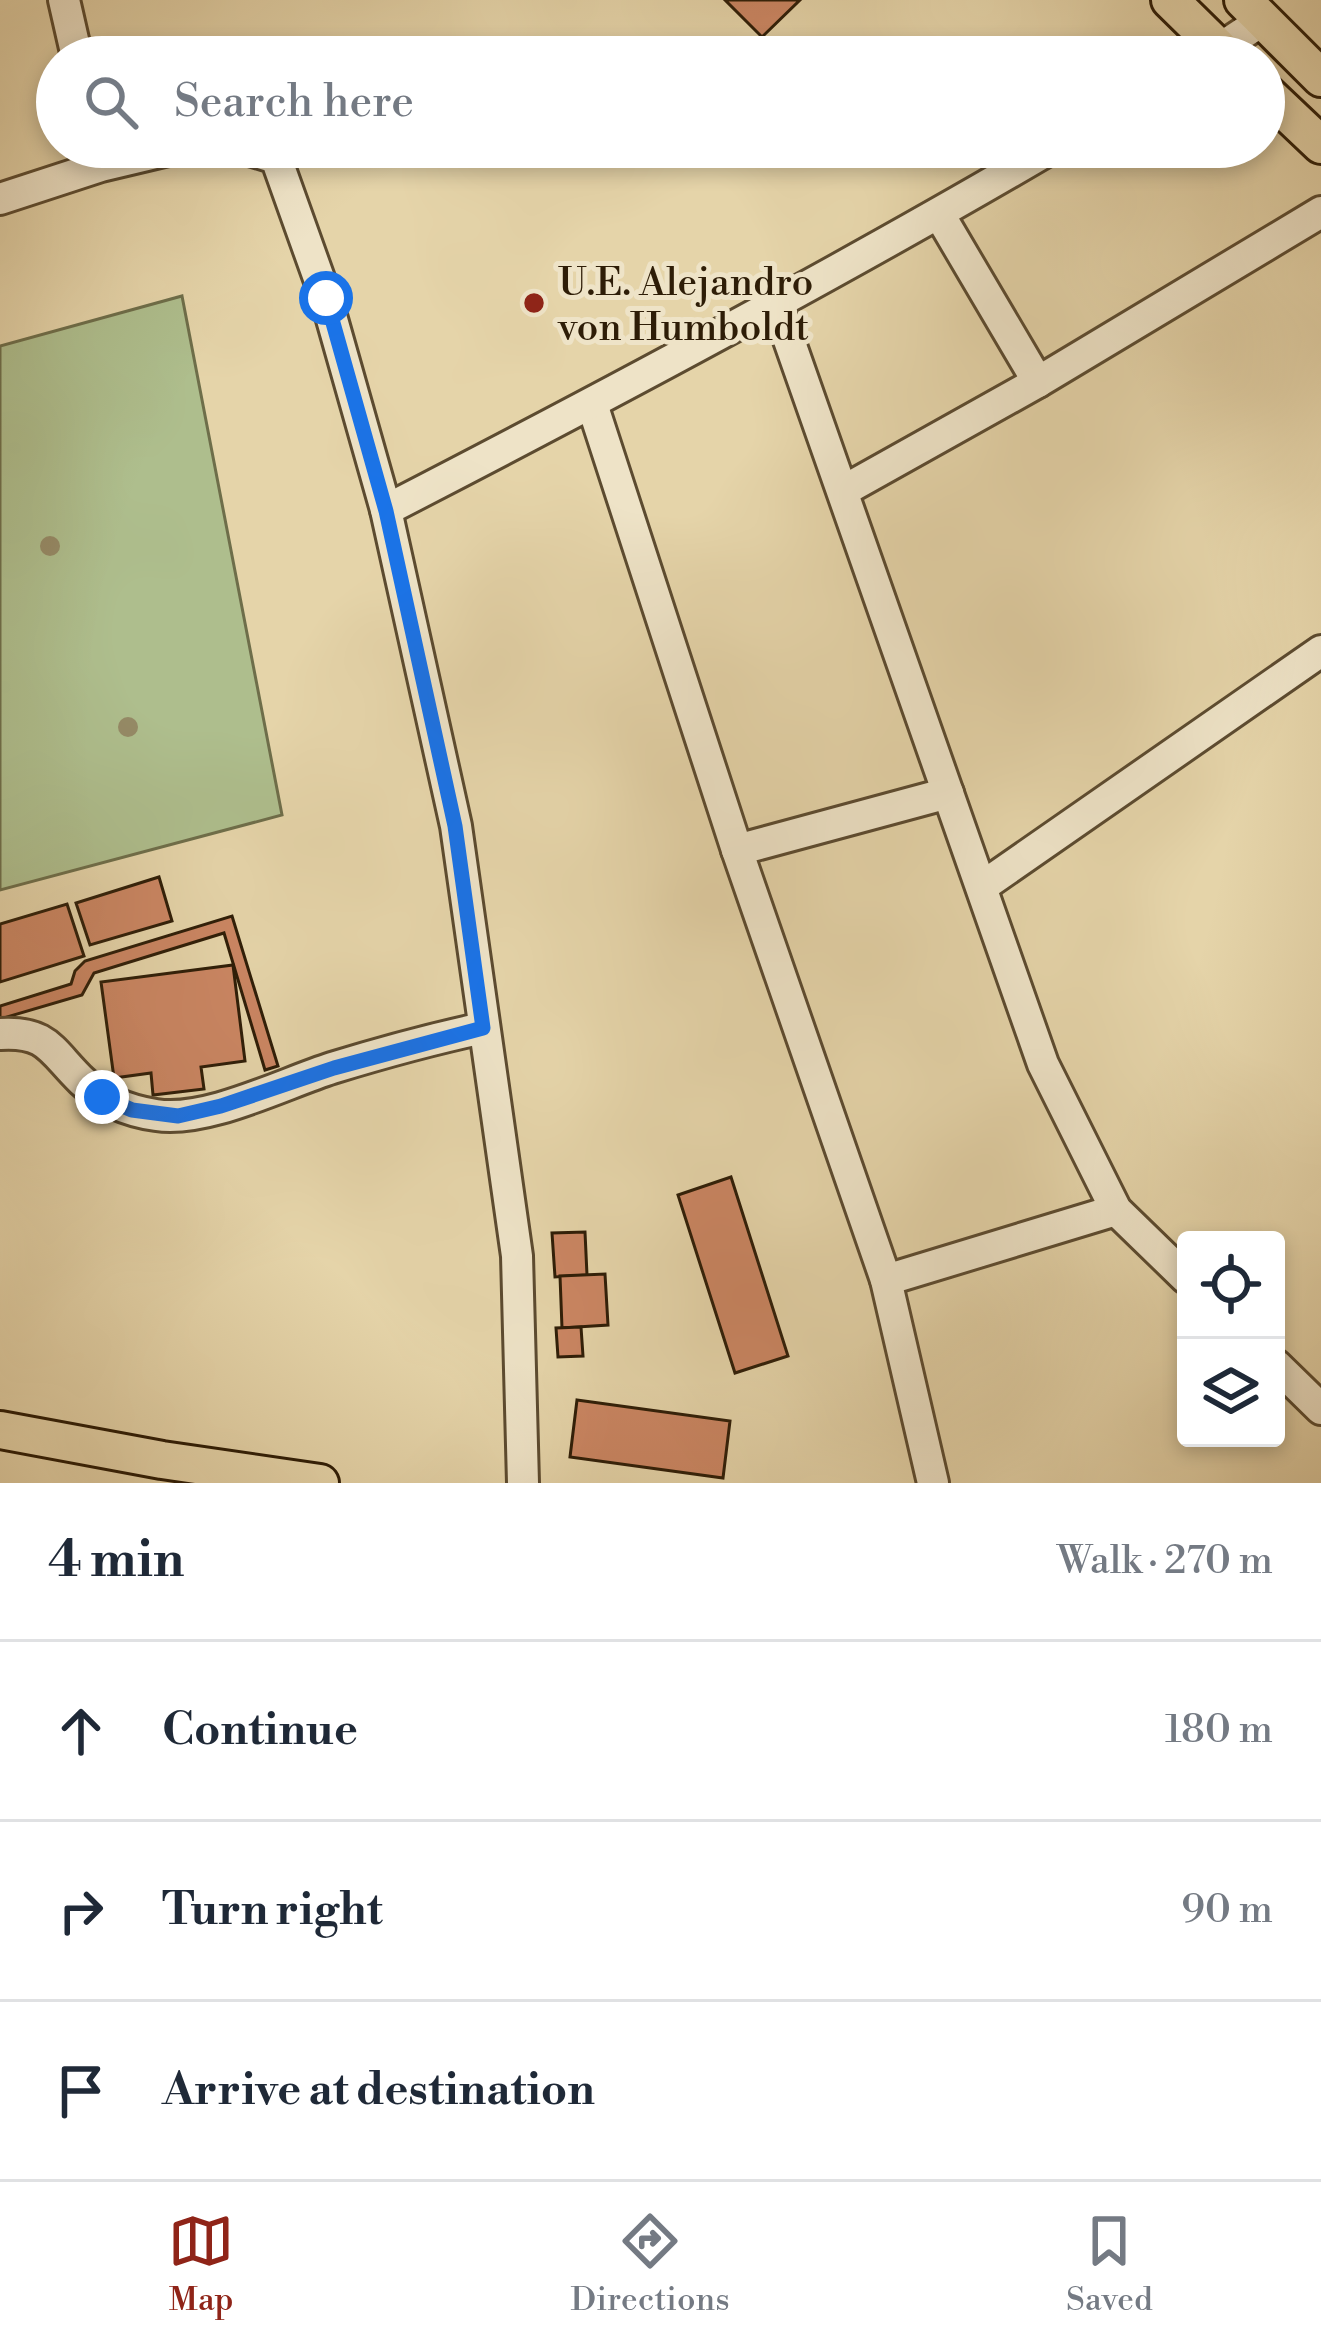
<!DOCTYPE html>
<html lang="en">
<head>
<meta charset="utf-8">
<style>
  :root { --surface:#fff; --page:#f2f2f3; --text:#1f2937; --muted:#747a83; --line:#e0e1e3; --accent:#8f2418 }
  body { margin:0; font-family:"Libre Bodoni",serif; background:var(--page); color:var(--text) }
  .controls { position:absolute; right:36px; bottom:36px; display:grid; overflow:hidden; border-radius:12px; box-shadow:0 6px 18px #0003 }
  .controls button { width:108px; height:108px; display:grid; place-items:center; padding:0; border:0; border-bottom:3px solid var(--line); background:var(--surface); color:var(--text); font:60px sans-serif }
  .stop { position:absolute; width:36px; height:36px; margin:-27px; border:9px solid #1a73e8; border-radius:50%; background:#fff }
  .stop.end { background:#1a73e8; border-color:#fff; box-shadow:0 3px 12px #0008 }
  .list { margin:0; padding:0; list-style:none }
  h2 { display:flex; justify-content:space-between; align-items:center; height:156px; margin:0; padding:0 48px; font-size:51px }
  h2 small { font-size:39px; font-weight:400; color:var(--muted) }
  .list li { display:grid; grid-template-columns:78px 1fr auto; gap:36px; align-items:center; box-sizing:border-box; height:180px; padding:0 48px; border-top:3px solid var(--line) }
  .list b { display:block; font-size:45px; white-space:nowrap }
  .list em { font-size:39px; font-style:normal; color:var(--muted) }
  .icon { flex:none; width:66px; height:66px; fill:none; stroke:currentColor; stroke-width:2; stroke-linecap:round; stroke-linejoin:round }
  .map { position:relative; flex:none; width:1321px; height:1483px; overflow:hidden }
  .search { position:absolute; background:var(--surface); box-shadow:0 6px 18px #0003; left:36px; right:36px; top:36px; height:132px; display:flex; align-items:center; gap:30px; box-sizing:border-box; padding:0 42px; border-radius:66px; color:var(--muted); font-size:45px }
  .sheet { height:696px; background:var(--surface) }
  nav { display:flex; justify-content:space-around; align-items:center; box-sizing:border-box; height:168px; border-top:3px solid var(--line); background:var(--surface); font-size:33px; color:var(--muted) }
  nav a { display:grid; justify-items:center; gap:6px }
  nav .on { color:var(--accent) }
  .map>svg:first-child { display:block }
</style>
</head>
<body>
<div class="map">
<svg width="1321" height="1483" viewBox="0 0 1321 1483">
  <rect width="100%" height="100%" fill="#e5d4a9"/>
  <filter id="stains"><feTurbulence type="fractalNoise" baseFrequency=".00167" numOctaves="4"/><feColorMatrix values="0 0 0 0 .2 0 0 0 0 .09 0 0 0 0 .02 0 0 0 .5 -.17"/></filter>
  <radialGradient id="worn" r=".72"><stop offset=".6" stop-color="#630" stop-opacity="0"/><stop offset="1" stop-color="#630" stop-opacity=".3"/></radialGradient>
  <path fill="#aebe8d" stroke="#6e6e4a" stroke-width="3" d="M 182,296 L 282,815 L 0,890 L 0,346 Z"/>
  <g fill="#cb8663" stroke="#2e1d07" stroke-width="3">
    <path d="M 725,0 L 800,0 L 762,37 Z"/>
    <path d="M 159,877 L 172,921 L 90,945 L 76,903 Z"/>
    <path d="M 67,904 L 84,956 L 0,982 L 0,924 Z"/>
    <path d="M 232,916 L 278,1066 L 265,1070 L 224,933 L 94,973 L 82,995 L 0,1019 L 0,1006 L 71,984 L 75,971 L 85,961 Z"/>
    <path d="M 233,965 L 245,1061 L 201,1067 L 204,1089 L 153,1095 L 151,1073 L 114,1078 L 101,982 Z"/>
    <path d="M 731,1177 L 788,1356 L 735,1373 L 678,1195 Z"/>
    <path d="M 585,1232 L 587,1275 L 555,1277 L 552,1233 Z"/>
    <path d="M 605,1274 L 608,1325 L 562,1328 L 560,1276 Z"/>
    <path d="M 581,1327 L 583,1356 L 558,1357 L 556,1328 Z"/>
    <path d="M 577,1400 L 730,1421 L 723,1478 L 570,1457 Z"/>
  </g>
  <g fill="none" stroke-linecap="round" stroke-linejoin="round">
    <defs>
      <g id="minor">
        <path d="M 64,0 L 77,57"/>
        <path d="M 1207,57 L 1263,20"/>
        <path d="M 240,147 L 276,158 L 326,298 L 386,510 L 456,826 L 517,1256 L 523,1483"/>
        <path d="M 0,199 L 101,166 L 181,147"/>
        <path d="M 939,214 L 1038,382"/>
        <path d="M 776,303 L 1043,1064 L 1116,1210 L 1186,1278"/>
        <path d="M 592,404 L 737,850 L 886,1280 L 933,1483"/>
        <path d="M 843,491 L 1038,382 L 1321,212"/>
        <path d="M 386,510 C 611,394 835,275 1053,147"/>
        <path d="M 737,850 L 948,793"/>
        <path d="M 983,886 L 1321,651"/>
        <path d="M 0,1034 C 48,1031 51,1051 82,1081 C 102,1100 128,1111 156,1115 C 207,1123 282,1084 332,1068 C 381,1053 432,1039 483,1028"/>
        <path d="M 886,1280 L 1116,1210"/>
        <path d="M 1276,1365 L 1321,1409"/>
      </g>
      <g id="major">
        <path d="M 1170,0 L 1228,57"/>
        <path d="M 1243,0 L 1321,78"/>
        <path d="M 1264,91 L 1321,145"/>
        <path d="M 0,1430 L 162,1460 L 320,1483"/>
      </g>
    </defs>
    <use href="#minor" stroke="#5c4b30" stroke-width="36"/>
    <use href="#major" stroke="#2e1d07" stroke-width="42"/>
    <use href="#minor" stroke="#eee3c7" stroke-width="30"/>
    <use href="#major" stroke="#e5d4a9" stroke-width="36"/>
  </g>
  <g fill="#958a66">
    <circle cx="50" cy="546" r="10"/>
    <circle cx="128" cy="727" r="10"/>
  </g>
  <g fill="none" stroke-linecap="round" stroke-linejoin="round">
    <path stroke="#1a73e8" stroke-width="15" d="M 102,1097 L 132,1110 L 178,1116 L 221,1106 L 334,1068 L 483,1028 L 455,826 L 386,511 L 326,298"/>
  </g>
  <circle fill="#8f2418" stroke="#eee3c7" stroke-width="4.5" cx="534" cy="303" r="12"/>
  <g text-anchor="middle" stroke-width="10" stroke-linejoin="round" paint-order="stroke">
    <g font-size="39" fill="#2e1d07" stroke="#eee3c7" text-anchor="start">
      <text x="558" y="295">U.E. Alejandro<tspan x="558" dy="45">von Humboldt</tspan></text>
    </g>
  </g>
  <rect width="100%" height="100%" filter="url(#stains)"/>
  <rect width="100%" height="100%" fill="url(#worn)"/>
</svg>
<div class="controls">
<button><svg class="icon" aria-label="locate" viewBox="0 0 24 24"><circle cx="12" cy="12" r="6"/><path d="M12 2v4M12 18v4M2 12h4M18 12h4"/></svg></button>
<button><svg class="icon" aria-label="layers" viewBox="0 0 24 24"><path d="M12 4l9 5-9 5-9-5zM3 14l9 5 9-5"/></svg></button>
</div>
<div class="stop" style="left:326px;top:298px"></div>
<div class="stop end" style="left:102px;top:1097px"></div>
<div class="search"><svg class="icon" aria-label="search" viewBox="0 0 24 24"><circle cx="10" cy="10" r="6"/><path d="M15 15l6 6"/></svg>Search here</div>
</div>
<section class="sheet">
<h2>4 min<small>Walk · 270 m</small></h2>
<ul class="list">
<li><svg class="icon" aria-label="ahead" viewBox="0 0 24 24"><path d="M12 20V5M6 11l6-6 6 6"/></svg><div><b>Continue</b></div><em>180 m</em></li>
<li><svg class="icon" aria-label="right" viewBox="0 0 24 24"><path d="M7 20v-9h11M14 6l5 5-5 5"/></svg><div><b>Turn right</b></div><em>90 m</em></li>
<li><svg class="icon" aria-label="arrive" viewBox="0 0 24 24"><path d="M6 21V4h12l-3 4 3 4H6"/></svg><div><b>Arrive at destination</b></div></li>
</ul>
</section>
<nav>
<a class="on"><svg class="icon" aria-label="map" viewBox="0 0 24 24"><path d="M3 6l6-2 6 2 6-2v14l-6 2-6-2-6 2zM9 4v14M15 6v14"/></svg>Map</a>
<a><svg class="icon" aria-label="directions" viewBox="0 0 24 24"><path d="M12 3l9 9-9 9-9-9zM9 14v-3h6M13 9l2 2-2 2"/></svg>Directions</a>
<a><svg class="icon" aria-label="saved" viewBox="0 0 24 24"><path d="M7 4h10v16l-5-4-5 4z"/></svg>Saved</a>
</nav>
</body>
</html>
